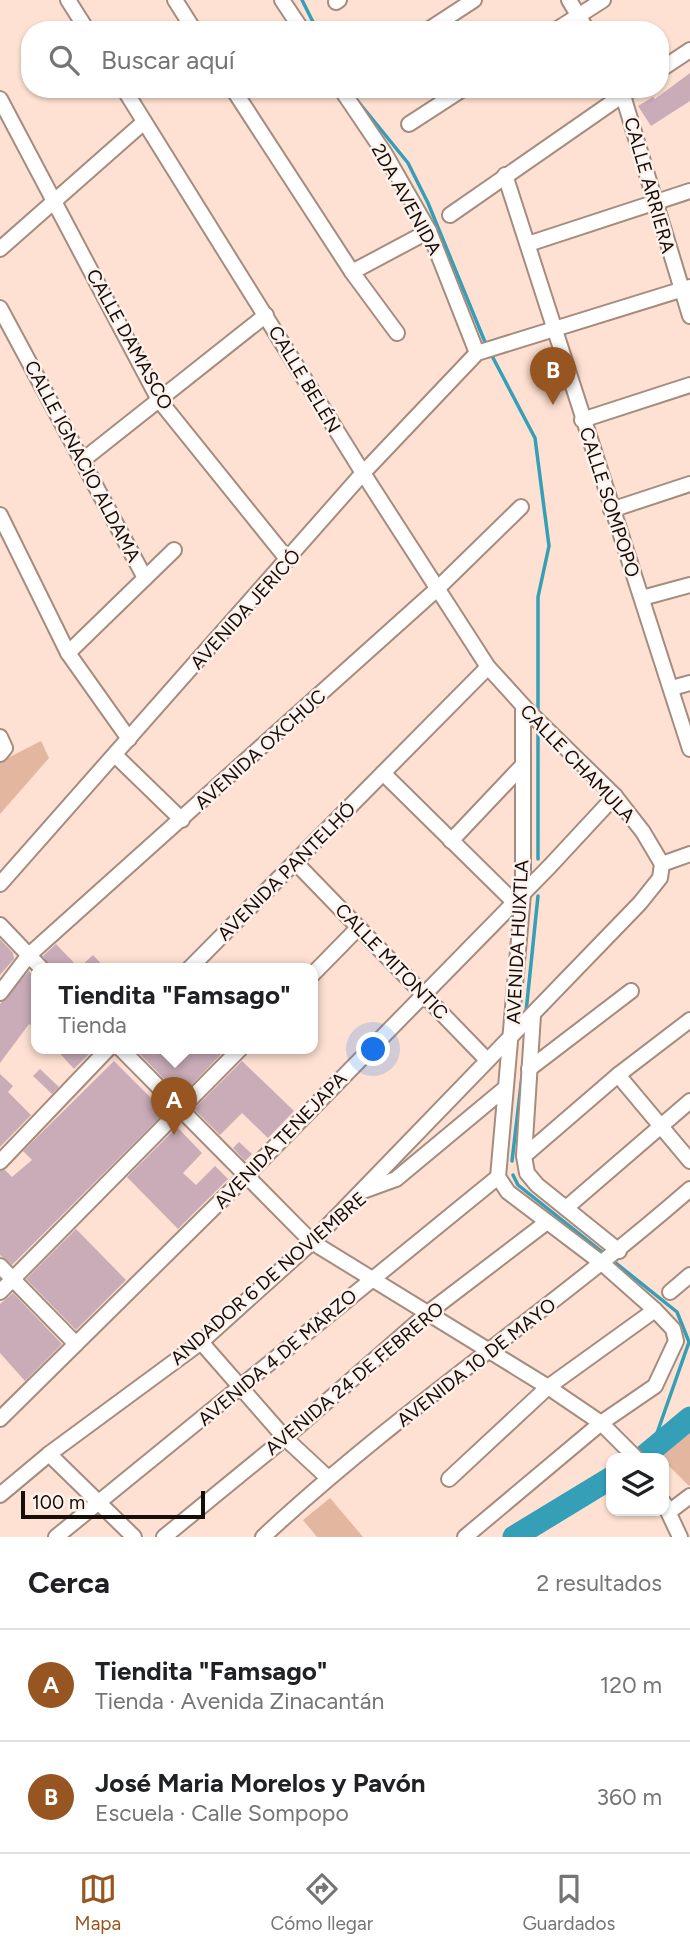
<!DOCTYPE html>
<html lang="es">
<head>
<meta charset="utf-8">
<style>
  :root { --surface:#fff; --page:#f2f2f2; --text:#202124; --muted:#757577; --line:#e0e0e0; --accent:#975621 }
  body { margin:0; font-family:Figtree,sans-serif; background:var(--page); color:var(--text) }
  .controls { position:absolute; right:21px; bottom:21px; display:grid; overflow:hidden; border-radius:14px; box-shadow:0 2px 5px #0004 }
  .controls button { width:63px; height:63px; display:grid; place-items:center; padding:0; border:0; border-bottom:2px solid var(--line); background:var(--surface); color:var(--text); font:35px sans-serif }
  .scale { position:absolute; left:21px; bottom:18px; width:184px; box-sizing:border-box; padding-left:7px; border:4px solid #160c08; border-top:0; font-size:19px; line-height:24px; white-space:nowrap; color:#160c08; -webkit-text-stroke:5px #fef2ec; paint-order:stroke }
  .you { position:absolute; left:374px; top:1050px; width:24px; height:24px; margin:-18px; border:5px solid #fff; border-radius:50%; background:#1a73e8; box-shadow:0 0 0 10px #1a73e833 }
  .badge { display:grid; place-items:center; width:46px; height:46px; border-radius:50%; background:var(--accent); color:#fff; font-size:23px; font-weight:700 }
  .pin { position:absolute; translate:-50% -58px; filter:drop-shadow(0 2px 4px #0008) }
  .pin::after { content:''; position:absolute; top:37px; width:24px; height:21px; background:inherit; clip-path:polygon(0 0,100% 0,50% 100%) }
  .popup { position:absolute; left:31px; top:963px; width:287px; height:91px; box-sizing:border-box; display:grid; place-content:center; border-radius:14px; background:var(--surface); filter:drop-shadow(0 2px 5px #0005); font-size:23px; white-space:nowrap; color:var(--muted) }
  .popup b { font-size:26px; color:var(--text) }
  .popup::after { content:''; position:absolute; left:50%; top:100%; margin-left:-14px; border:14px solid transparent; border-top-color:var(--surface) }
  .list { margin:0; padding:0; list-style:none }
  h2 { display:flex; justify-content:space-between; align-items:center; height:91px; margin:0; padding:0 28px; font-size:30px }
  h2 small { font-size:23px; font-weight:400; color:var(--muted) }
  .list li { display:grid; grid-template-columns:46px 1fr auto; gap:21px; align-items:center; box-sizing:border-box; height:112px; padding:0 28px; border-top:2px solid var(--line) }
  .list b { display:block; font-size:26px; white-space:nowrap }
  .list p { margin:0; font-size:23px; white-space:nowrap; color:var(--muted) }
  .list em { font-size:23px; font-style:normal; color:var(--muted) }
  .icon { flex:none; width:38px; height:38px; fill:none; stroke:currentColor; stroke-width:2; stroke-linecap:round; stroke-linejoin:round }
  .map { position:relative; flex:none; width:690px; height:1537px; overflow:hidden }
  .search { position:absolute; background:var(--surface); box-shadow:0 2px 5px #0004; left:21px; right:21px; top:21px; height:77px; display:flex; align-items:center; gap:18px; box-sizing:border-box; padding:0 24px; border-radius:28px; color:var(--muted); font-size:26px }
  .sheet { height:315px; background:var(--surface) }
  nav { display:flex; justify-content:space-around; align-items:center; box-sizing:border-box; height:98px; border-top:2px solid var(--line); background:var(--surface); font-size:19px; color:var(--muted) }
  nav a { display:grid; justify-items:center; gap:4px }
  nav .on { color:var(--accent) }
  .map>svg:first-child { display:block }
</style>
</head>
<body>
<div class="map">
<svg width="690" height="1537" viewBox="0 0 690 1537">
  <rect width="100%" height="100%" fill="#fee1d2"/>
  <g fill="#e3b79f">
    <path d="M 41,741 L 49,758 L 0,814 L 0,762 Z"/>
    <path d="M 690,1425 L 690,1485 L 689,1486 L 661,1458 Z"/>
    <path d="M 330,1498 L 363,1537 L 317,1537 L 303,1520 Z"/>
  </g>
  <g fill="none" stroke-linecap="round" stroke-linejoin="round">
    <g stroke="#349fb6" stroke-width="3.5">
      <path d="M 302,0 L 317,30"/>
      <path d="M 352,94 L 408,163 L 428,203 L 487,347"/>
      <path d="M 491,354 L 535,438 L 549,546 L 538,597 L 538,715"/>
      <path d="M 538,726 L 538,859"/>
      <path d="M 526,1012 L 538,896"/>
      <path d="M 512,1161 L 522,1076"/>
      <path d="M 513,1175 L 518,1185 L 606,1255"/>
      <path d="M 612,1260 L 677,1312 L 689,1342 L 650,1453"/>
    </g>
    <g stroke="#349fb6" stroke-width="23">
      <path d="M 642,1458 L 690,1418"/>
      <path d="M 514,1537 L 611,1478"/>
    </g>
  </g>
  <g fill="#c9acb8">
    <path d="M 690,73 L 690,101 L 651,126 L 638,106 L 653,97 L 655,99 Z"/>
    <path d="M 0,939 L 13,953 L 14,959 L 0,975 Z"/>
    <path d="M 56,944 L 79,968 L 93,955 L 106,969 L 52,969 L 43,956 Z"/>
    <path d="M 29,971 L 36,979 L 36,1029 L 29,1024 L 0,1063 L 0,1004 Z"/>
    <path d="M 56,1049 L 94,1049 L 74,1069 Z"/>
    <path d="M 135,1049 L 226,1049 L 181,1096 Z"/>
    <path d="M 114,1061 L 165,1112 L 12,1265 L 0,1255 L 0,1171 L 5,1170 L 12,1177 L 32,1160 L 23,1151 Z"/>
    <path d="M 242,1061 L 294,1111 L 268,1138 L 242,1113 L 220,1135 L 194,1109 Z"/>
    <path d="M 40,1069 L 59,1087 L 52,1094 L 33,1076 Z"/>
    <path d="M 0,1074 L 13,1086 L 8,1092 L 31,1115 L 0,1147 Z"/>
    <path d="M 177,1127 L 202,1153 L 183,1173 L 196,1185 L 215,1166 L 228,1179 L 178,1229 L 127,1177 Z"/>
    <path d="M 239,1142 L 252,1154 L 245,1161 L 233,1148 Z"/>
    <path d="M 76,1229 L 126,1280 L 76,1330 L 26,1279 Z"/>
    <path d="M 13,1293 L 62,1344 L 25,1381 L 0,1353 L 0,1304 Z"/>
  </g>
  <g fill="none" stroke-linecap="round" stroke-linejoin="round">
    <defs>
      <g id="minor">
        <path d="M 68,0 L 87,30"/>
        <path d="M 175,0 L 194,30"/>
        <path d="M 282,0 L 302,30"/>
        <path d="M 569,0 L 587,30"/>
        <path d="M 336,2 L 339,0"/>
        <path d="M 428,30 L 474,0"/>
        <path d="M 556,30 L 603,0"/>
        <path d="M 660,70 L 690,50"/>
        <path d="M 124,89 L 363,473 L 488,667 L 528,711 L 615,796 L 643,832 L 662,864"/>
        <path d="M 233,89 L 352,272 L 397,333"/>
        <path d="M 341,89 L 385,154 L 429,231 L 477,353"/>
        <path d="M 621,89 L 690,316"/>
        <path d="M 0,99 L 159,400 L 288,560"/>
        <path d="M 409,124 L 463,89"/>
        <path d="M 505,175 L 690,749"/>
        <path d="M 450,215 L 630,90"/>
        <path d="M 528,244 L 690,191"/>
        <path d="M 0,249 L 144,122"/>
        <path d="M 352,272 L 429,231"/>
        <path d="M 0,308 L 145,578"/>
        <path d="M 582,420 L 690,385"/>
        <path d="M 83,460 L 266,315"/>
        <path d="M 611,510 L 690,484"/>
        <path d="M 0,515 L 68,653 L 129,739"/>
        <path d="M 642,598 L 690,585"/>
        <path d="M 68,653 L 174,550"/>
        <path d="M 672,688 L 690,683"/>
        <path d="M 0,737 L 5,748 L 0,754"/>
        <path d="M 115,755 L 182,820"/>
        <path d="M 383,773 L 514,902"/>
        <path d="M 451,841 L 522,766"/>
        <path d="M 296,863 L 487,1060"/>
        <path d="M 662,864 L 690,854"/>
        <path d="M 0,884 L 363,473 L 477,353 L 690,287"/>
        <path d="M 0,925 L 42,969"/>
        <path d="M 189,969 L 488,667"/>
        <path d="M 312,975 L 359,927"/>
        <path d="M 0,993 L 29,955 L 437,589 L 521,507"/>
        <path d="M 533,1015 L 524,1156 L 527,1173 L 537,1185 L 619,1251"/>
        <path d="M 121,1049 L 312,1242 L 548,1387 L 601,1423 L 636,1458"/>
        <path d="M 529,1069 L 631,991"/>
        <path d="M 618,1075 L 690,1161"/>
        <path d="M 524,1156 L 618,1075 L 690,1020"/>
        <path d="M 0,1162 L 108,1049"/>
        <path d="M 498,1177 L 523,894 L 523,706"/>
        <path d="M 363,1191 L 396,1179 L 503,1090"/>
        <path d="M 566,1208 L 690,1101"/>
        <path d="M 0,1266 L 76,1344"/>
        <path d="M 0,1292 L 240,1049"/>
        <path d="M 670,1292 L 690,1275"/>
        <path d="M 201,1342 L 285,1438 L 327,1477"/>
        <path d="M 0,1419 L 247,1175 L 550,866 L 615,796"/>
        <path d="M 49,1454 L 134,1537"/>
        <path d="M 449,1479 L 548,1387 L 655,1310"/>
        <path d="M 0,1495 L 49,1454 L 201,1342 L 312,1242 L 640,903 L 660,878 L 662,864"/>
        <path d="M 664,1503 L 680,1537"/>
        <path d="M 669,1512 L 690,1496"/>
        <path d="M 56,1537 L 498,1177"/>
        <path d="M 164,1537 L 285,1438 L 429,1312 L 547,1222"/>
        <path d="M 263,1537 C 397,1412 551,1310 690,1189"/>
        <path d="M 465,1537 L 601,1423 L 655,1386 L 676,1341 L 673,1329 L 655,1310 L 603,1264 L 508,1192 L 498,1177"/>
      </g>
    </defs>
    <use href="#minor" stroke="#a68c7e" stroke-width="18"/>
    <use href="#minor" stroke="#fff" stroke-width="14"/>
  </g>
  <g text-anchor="middle" stroke-width="5" stroke-linejoin="round" paint-order="stroke">
    <g font-size="19" fill="#160c08" stroke="#fef2ec">
      <text transform="translate(650 185) rotate(74)" y="7">CALLE ARRIERA</text>
      <text transform="translate(407 199) rotate(61)" y="7">2DA AVENIDA</text>
      <text transform="translate(130 339) rotate(61)" y="7">CALLE DAMASCO</text>
      <text transform="translate(305 379) rotate(59)" y="7">CALLE BELÉN</text>
      <text transform="translate(83 461) rotate(62)" y="7">CALLE IGNACIO ALDAMA</text>
      <text transform="translate(610 502) rotate(72)" y="7">CALLE SOMPOPO</text>
      <text transform="translate(245 609) rotate(-48)" y="7">AVENIDA JERICÓ</text>
      <text transform="translate(260 749) rotate(-42)" y="7">AVENIDA OXCHUC</text>
      <text transform="translate(578 763) rotate(46)" y="7">CALLE CHAMULA</text>
      <text transform="translate(286 871) rotate(-45)" y="7">AVENIDA PANTELHÓ</text>
      <text transform="translate(517 942) rotate(-87)" y="7">AVENIDA HUIXTLA</text>
      <text transform="translate(392 961) rotate(46)" y="7">CALLE MITONTIC</text>
      <text transform="translate(280 1140) rotate(-46)" y="7">AVENIDA TENEJAPA</text>
      <text transform="translate(268 1278) rotate(-41)" y="7">ANDADOR 6 DE NOVIEMBRE</text>
      <text transform="translate(277 1357) rotate(-40)" y="7">AVENIDA 4 DE MARZO</text>
      <text transform="translate(476 1362) rotate(-38)" y="7">AVENIDA 10 DE MAYO</text>
      <text transform="translate(354 1378) rotate(-40)" y="7">AVENIDA 24 DE FEBRERO</text>
    </g>
  </g>
</svg>
<div class="controls">
<button><svg class="icon" aria-label="layers" viewBox="0 0 24 24"><path d="M12 4l9 5-9 5-9-5zM3 14l9 5 9-5"/></svg></button>
</div>
<div class="scale">100 m</div>
<div class="you"></div>
<div class="pin badge" style="left:174px;top:1135px">A</div>
<div class="popup"><b>Tiendita &quot;Famsago&quot;</b>Tienda</div>
<div class="pin badge" style="left:553px;top:405px">B</div>
<div class="search"><svg class="icon" aria-label="search" viewBox="0 0 24 24"><circle cx="10" cy="10" r="6"/><path d="M15 15l6 6"/></svg>Buscar aquí</div>
</div>
<section class="sheet">
<h2>Cerca<small>2 resultados</small></h2>
<ul class="list">
<li><span class="badge">A</span><div><b>Tiendita &quot;Famsago&quot;</b><p>Tienda · Avenida Zinacantán</p></div><em>120 m</em></li>
<li><span class="badge">B</span><div><b>José Maria Morelos y Pavón</b><p>Escuela · Calle Sompopo</p></div><em>360 m</em></li>
</ul>
</section>
<nav>
<a class="on"><svg class="icon" aria-label="map" viewBox="0 0 24 24"><path d="M3 6l6-2 6 2 6-2v14l-6 2-6-2-6 2zM9 4v14M15 6v14"/></svg>Mapa</a>
<a><svg class="icon" aria-label="directions" viewBox="0 0 24 24"><path d="M12 3l9 9-9 9-9-9zM9 14v-3h6M13 9l2 2-2 2"/></svg>Cómo llegar</a>
<a><svg class="icon" aria-label="saved" viewBox="0 0 24 24"><path d="M7 4h10v16l-5-4-5 4z"/></svg>Guardados</a>
</nav>
</body>
</html>
